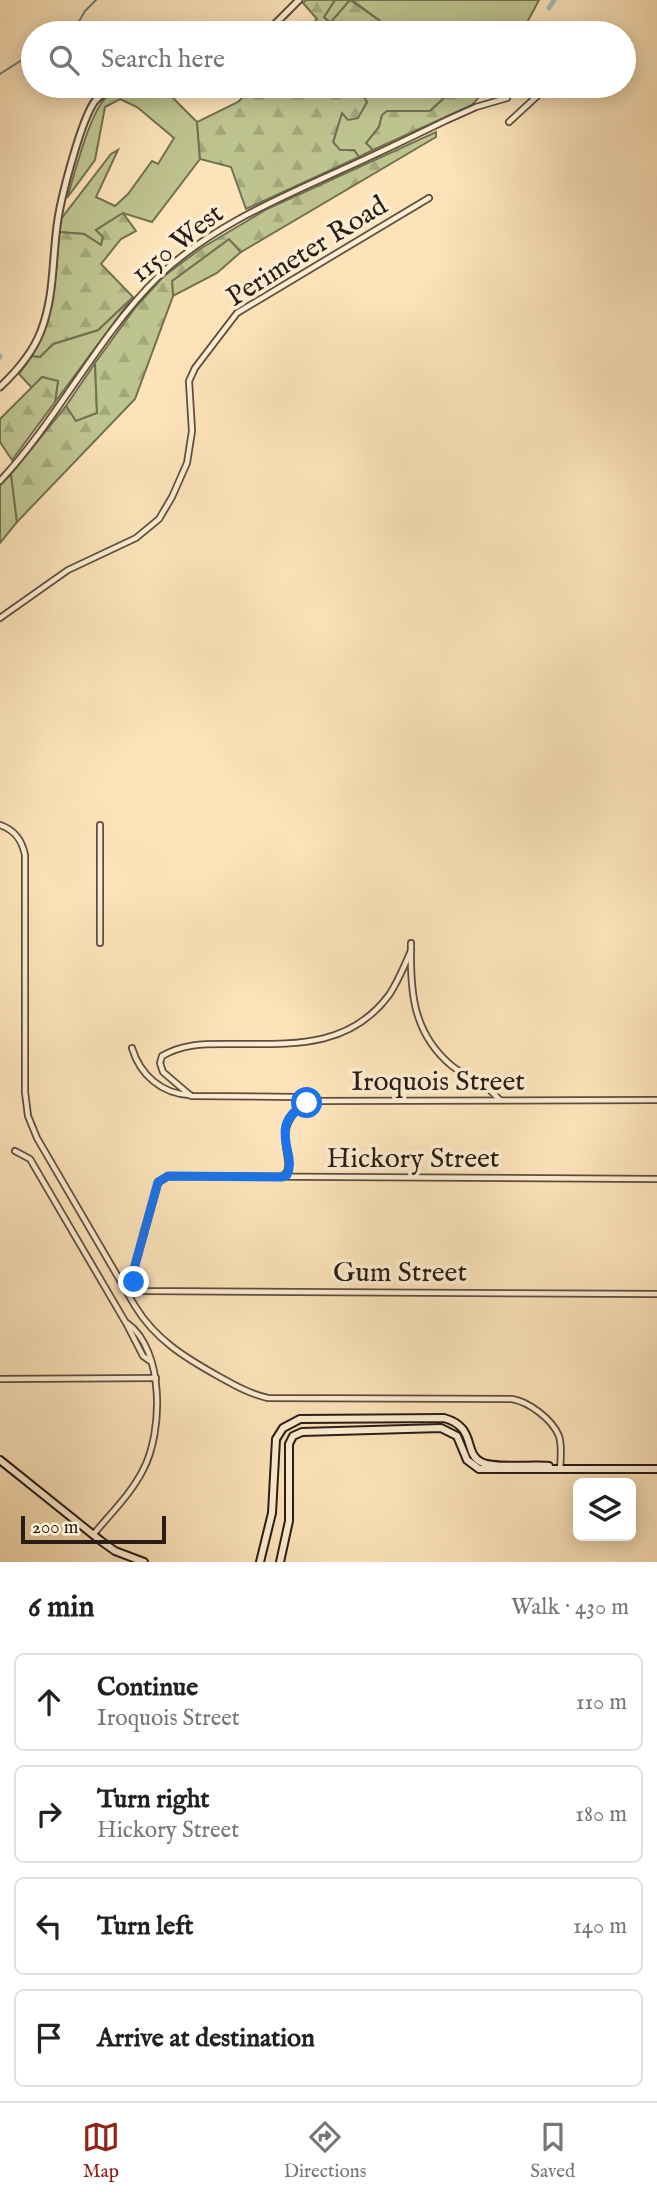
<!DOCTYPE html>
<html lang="en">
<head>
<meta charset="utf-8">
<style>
  :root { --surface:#fff; --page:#f2f2f2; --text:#222; --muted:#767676; --line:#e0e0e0; --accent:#8f2418 }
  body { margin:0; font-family:"IM FELL English",serif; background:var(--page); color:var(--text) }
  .controls { position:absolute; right:21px; bottom:21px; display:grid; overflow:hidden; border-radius:10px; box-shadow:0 4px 18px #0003 }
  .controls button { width:63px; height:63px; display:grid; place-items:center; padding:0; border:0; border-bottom:2px solid var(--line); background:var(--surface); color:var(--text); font:35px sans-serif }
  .scale { position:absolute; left:21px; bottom:18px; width:145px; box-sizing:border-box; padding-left:7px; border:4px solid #291d16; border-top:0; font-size:19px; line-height:24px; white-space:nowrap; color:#291d16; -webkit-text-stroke:5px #fdedd2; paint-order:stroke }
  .stop { position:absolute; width:21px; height:21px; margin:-16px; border:5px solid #1a73e8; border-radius:50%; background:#fff }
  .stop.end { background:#1a73e8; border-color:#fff; box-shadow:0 2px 7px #0008 }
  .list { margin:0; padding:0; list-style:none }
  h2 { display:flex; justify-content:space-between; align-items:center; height:91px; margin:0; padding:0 28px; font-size:30px }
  h2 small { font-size:23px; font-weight:400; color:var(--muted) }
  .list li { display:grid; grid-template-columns:46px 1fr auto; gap:21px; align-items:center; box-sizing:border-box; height:98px; margin:0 14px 14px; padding:0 14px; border:2px solid var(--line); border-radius:10px }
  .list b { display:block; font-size:26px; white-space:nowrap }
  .list p { margin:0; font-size:23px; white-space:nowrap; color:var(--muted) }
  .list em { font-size:23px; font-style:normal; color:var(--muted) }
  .icon { flex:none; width:38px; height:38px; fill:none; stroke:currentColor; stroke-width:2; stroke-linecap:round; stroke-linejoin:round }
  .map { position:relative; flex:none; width:657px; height:1562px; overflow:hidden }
  .search { position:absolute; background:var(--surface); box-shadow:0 4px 18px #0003; left:21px; right:21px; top:21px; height:77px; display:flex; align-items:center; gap:18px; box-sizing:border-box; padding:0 24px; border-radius:38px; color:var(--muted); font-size:26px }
  .sheet { height:539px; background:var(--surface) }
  nav { display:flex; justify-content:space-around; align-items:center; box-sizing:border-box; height:98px; border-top:2px solid var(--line); background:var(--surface); font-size:19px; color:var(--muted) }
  nav a { display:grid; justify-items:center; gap:4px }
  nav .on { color:var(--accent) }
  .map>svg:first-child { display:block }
</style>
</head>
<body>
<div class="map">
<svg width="657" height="1562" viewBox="0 0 657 1562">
  <defs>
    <pattern id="forest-firs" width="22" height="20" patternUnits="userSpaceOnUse" patternTransform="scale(1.75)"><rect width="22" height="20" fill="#bec490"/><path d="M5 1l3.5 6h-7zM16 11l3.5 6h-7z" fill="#a3a87b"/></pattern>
  </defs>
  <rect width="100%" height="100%" fill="#fce3b9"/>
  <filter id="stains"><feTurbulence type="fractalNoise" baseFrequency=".00286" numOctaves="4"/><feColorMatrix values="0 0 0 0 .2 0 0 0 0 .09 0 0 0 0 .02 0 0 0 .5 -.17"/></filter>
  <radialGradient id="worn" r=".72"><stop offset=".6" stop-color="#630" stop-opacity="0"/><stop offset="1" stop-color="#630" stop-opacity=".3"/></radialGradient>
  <g fill="#bec490" stroke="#747053" stroke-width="2">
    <path d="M 335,0 L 350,0 L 331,23 L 324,17 Z"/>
    <path d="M 352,0 L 539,0 L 523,30 L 516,30 L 514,33 L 348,33 L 372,30 L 380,21 Z"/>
    <path d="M 343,86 L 457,86 L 430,111 L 387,111 L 382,116 L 379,127 L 367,143 L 373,150 L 359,157 L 354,150 L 340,150 L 333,143 L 342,112 L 360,91 L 342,91 L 337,88 Z"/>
    <path d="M 124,90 L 170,95 L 197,122 L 200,159 L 152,222 L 123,213 L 96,230 L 103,237 L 101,245 L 84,234 L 59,232 L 61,219 L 111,154 L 118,150 L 96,197 L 115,206 L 128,194 L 152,161 L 158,164 L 174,138 L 137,107 L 120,99 L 105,107 L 95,160 L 67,198 C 74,176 91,107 108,96 C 112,93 119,92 124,90 Z"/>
    <path d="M 229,239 L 241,252 L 217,273 L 173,296 L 172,281 Z"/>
    <path d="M 133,297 L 55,402 L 58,381 L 42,377 L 32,388 L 19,374 L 32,356 L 40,357 L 53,344 L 98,330 Z"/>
    <path d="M 95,363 L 97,413 L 76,422 L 66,406 Z"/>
    <path d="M 11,474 L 17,522 L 0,543 L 0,485 Z"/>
  </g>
  <g fill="url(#forest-firs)" stroke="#747053" stroke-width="2">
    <path d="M 306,0 L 335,0 L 324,17 L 330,23 L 350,0 L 380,21 L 372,30 C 355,32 335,37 319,31 L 317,33 L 304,33 L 317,19 L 303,3 Z"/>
    <path d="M 254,86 L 343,86 L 338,88 L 342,91 L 360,91 L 367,102 L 358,118 L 348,120 L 342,113 L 333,142 L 340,150 L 354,150 L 359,157 L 246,209 L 231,167 L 200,159 L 197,122 L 238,102 Z"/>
    <path d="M 457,86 L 489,86 L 472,105 L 373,150 L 366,143 L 379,127 L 382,115 L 387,111 L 430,111 Z"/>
    <path d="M 436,132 L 436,137 L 241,252 L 229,239 L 172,281 L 173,296 L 135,399 L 17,522 L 11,474 L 66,406 L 76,421 L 97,413 L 95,363 L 135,308 L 163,277 L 200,249 L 267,209 Z"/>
    <path d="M 123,213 L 136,231 L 121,239 L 101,264 L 133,297 L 98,330 L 53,344 L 40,357 L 32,356 C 55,314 56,279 59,232 L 84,234 L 101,245 L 103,237 L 96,230 Z"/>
    <path d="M 42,377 L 58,381 L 55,402 L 12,460 L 0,442 L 0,419 Z"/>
  </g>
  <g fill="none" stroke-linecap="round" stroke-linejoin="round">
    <g stroke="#717d77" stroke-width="2">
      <path d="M 72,33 L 85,11 L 96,0"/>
      <path d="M 0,74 L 33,53"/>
    </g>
    <g stroke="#a1bdb7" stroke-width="5">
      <path d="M 549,8 L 554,0"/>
      <path d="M 0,356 L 0,357"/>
    </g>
    <defs>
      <g id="minor">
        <path d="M 509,122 L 548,86"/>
        <path d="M 0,481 C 59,418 97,337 159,276 C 210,227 278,199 341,170 C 377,154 412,137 447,120 L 476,107 L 507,98"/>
        <path d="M 0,618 L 68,570 L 136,538 L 159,519 L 172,497 L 187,463 L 192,431 L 189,381 L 195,368 L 237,313 L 429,198"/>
        <path d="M 0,825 C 15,830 22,840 25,855 L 25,1092 L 28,1116 L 37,1138 L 135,1306 C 155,1339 184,1357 218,1376 C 234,1385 250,1394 268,1398 L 512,1399 C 529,1402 552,1419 559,1436 C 562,1446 561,1458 560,1469"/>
        <path d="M 100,825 L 100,943"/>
        <path d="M 411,943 C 410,990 412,1033 452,1066 C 462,1074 474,1078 484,1085 C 490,1090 495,1095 500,1100"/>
        <path d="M 132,1048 C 140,1075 162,1094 190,1095"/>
        <path d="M 307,1103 L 296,1097 L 191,1096 L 163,1072 L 160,1063 L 162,1056 C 184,1043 206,1044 230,1044 C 291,1044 349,1049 389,995 C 398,982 404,966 411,951"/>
        <path d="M 15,1151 L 30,1159 L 126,1323 L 143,1356 L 150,1361"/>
        <path d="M 282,1176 C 303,1166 261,1127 311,1101 L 657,1100"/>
        <path d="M 657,1179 L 168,1176 L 158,1183 L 132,1276 L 134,1282 L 143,1291 L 657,1294"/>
        <path d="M 0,1379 L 156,1378"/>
        <path d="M 93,1535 C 110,1514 131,1494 143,1470 C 163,1433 165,1350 127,1323"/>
      </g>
      <g id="tertiary">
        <path d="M 266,33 L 299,0"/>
        <path d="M 138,86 L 170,89 L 195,86"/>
        <path d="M 0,387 C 17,371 33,352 41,331 C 55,295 52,256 58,219 C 62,194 81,120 95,101 C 103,92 112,88 123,86"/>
      </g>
      <g id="secondary">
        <path d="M 0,1460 L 101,1541 L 115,1551 L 144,1562"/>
        <path d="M 260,1562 L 272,1513 L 276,1439 L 283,1428 L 300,1419 L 444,1418 C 477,1427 463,1453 481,1462 C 494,1469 532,1464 549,1466"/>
        <path d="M 280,1562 L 289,1521 L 289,1444 L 293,1436 L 302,1432 L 441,1428 L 457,1436 L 467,1460 L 479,1469 L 657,1469"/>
      </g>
    </defs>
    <use href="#minor" stroke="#5e4e3f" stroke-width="8"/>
    <use href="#tertiary" stroke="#5e4e3f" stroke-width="9"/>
    <use href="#secondary" stroke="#291d16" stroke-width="10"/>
    <use href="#minor" stroke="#fdedd2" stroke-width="4.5"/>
    <use href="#tertiary" stroke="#fdedd2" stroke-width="5"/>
    <use href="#secondary" stroke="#fdedd2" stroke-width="6"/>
  </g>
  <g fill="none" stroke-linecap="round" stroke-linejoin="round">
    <path stroke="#1a73e8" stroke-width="9" d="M 134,1282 L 132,1276 L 158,1182 L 168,1176 L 282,1177 L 287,1175 C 298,1153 265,1126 307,1103"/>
  </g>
  <g text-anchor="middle" stroke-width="7" stroke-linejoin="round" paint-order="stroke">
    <g font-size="28" fill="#291d16" stroke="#fdedd2">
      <text transform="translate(176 242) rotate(-38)" y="10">1150 West</text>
      <text transform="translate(306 250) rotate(-32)" y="10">Perimeter Road</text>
      <text x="438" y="1090">Iroquois Street</text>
      <text x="413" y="1167">Hickory Street</text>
      <text x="400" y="1281">Gum Street</text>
    </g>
  </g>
  <rect width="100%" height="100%" filter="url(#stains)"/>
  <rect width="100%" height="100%" fill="url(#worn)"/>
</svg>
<div class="controls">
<button><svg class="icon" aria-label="layers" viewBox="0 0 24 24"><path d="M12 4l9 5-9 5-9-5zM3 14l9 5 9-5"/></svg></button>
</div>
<div class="scale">200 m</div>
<div class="stop" style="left:307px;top:1103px"></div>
<div class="stop end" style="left:134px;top:1282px"></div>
<div class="search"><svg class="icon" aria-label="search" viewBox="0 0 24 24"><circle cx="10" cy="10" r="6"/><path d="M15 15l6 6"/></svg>Search here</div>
</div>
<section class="sheet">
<h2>6 min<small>Walk · 430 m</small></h2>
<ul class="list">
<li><svg class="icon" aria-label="ahead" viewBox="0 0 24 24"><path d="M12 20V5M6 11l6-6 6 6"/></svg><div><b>Continue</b><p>Iroquois Street</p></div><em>110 m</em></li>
<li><svg class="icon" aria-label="right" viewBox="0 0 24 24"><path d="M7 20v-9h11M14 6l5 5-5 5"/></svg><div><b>Turn right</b><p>Hickory Street</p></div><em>180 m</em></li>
<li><svg class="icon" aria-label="left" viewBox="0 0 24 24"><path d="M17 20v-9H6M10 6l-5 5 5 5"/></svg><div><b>Turn left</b></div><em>140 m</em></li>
<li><svg class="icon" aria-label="arrive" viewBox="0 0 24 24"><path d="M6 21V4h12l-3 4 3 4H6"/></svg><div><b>Arrive at destination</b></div></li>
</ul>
</section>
<nav>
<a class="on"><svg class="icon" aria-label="map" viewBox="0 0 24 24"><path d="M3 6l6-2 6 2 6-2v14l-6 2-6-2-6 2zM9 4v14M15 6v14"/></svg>Map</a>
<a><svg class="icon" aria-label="directions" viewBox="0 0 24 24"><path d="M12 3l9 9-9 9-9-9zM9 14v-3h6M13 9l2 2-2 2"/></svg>Directions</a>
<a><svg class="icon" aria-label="saved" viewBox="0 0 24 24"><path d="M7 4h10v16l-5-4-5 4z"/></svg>Saved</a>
</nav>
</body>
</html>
